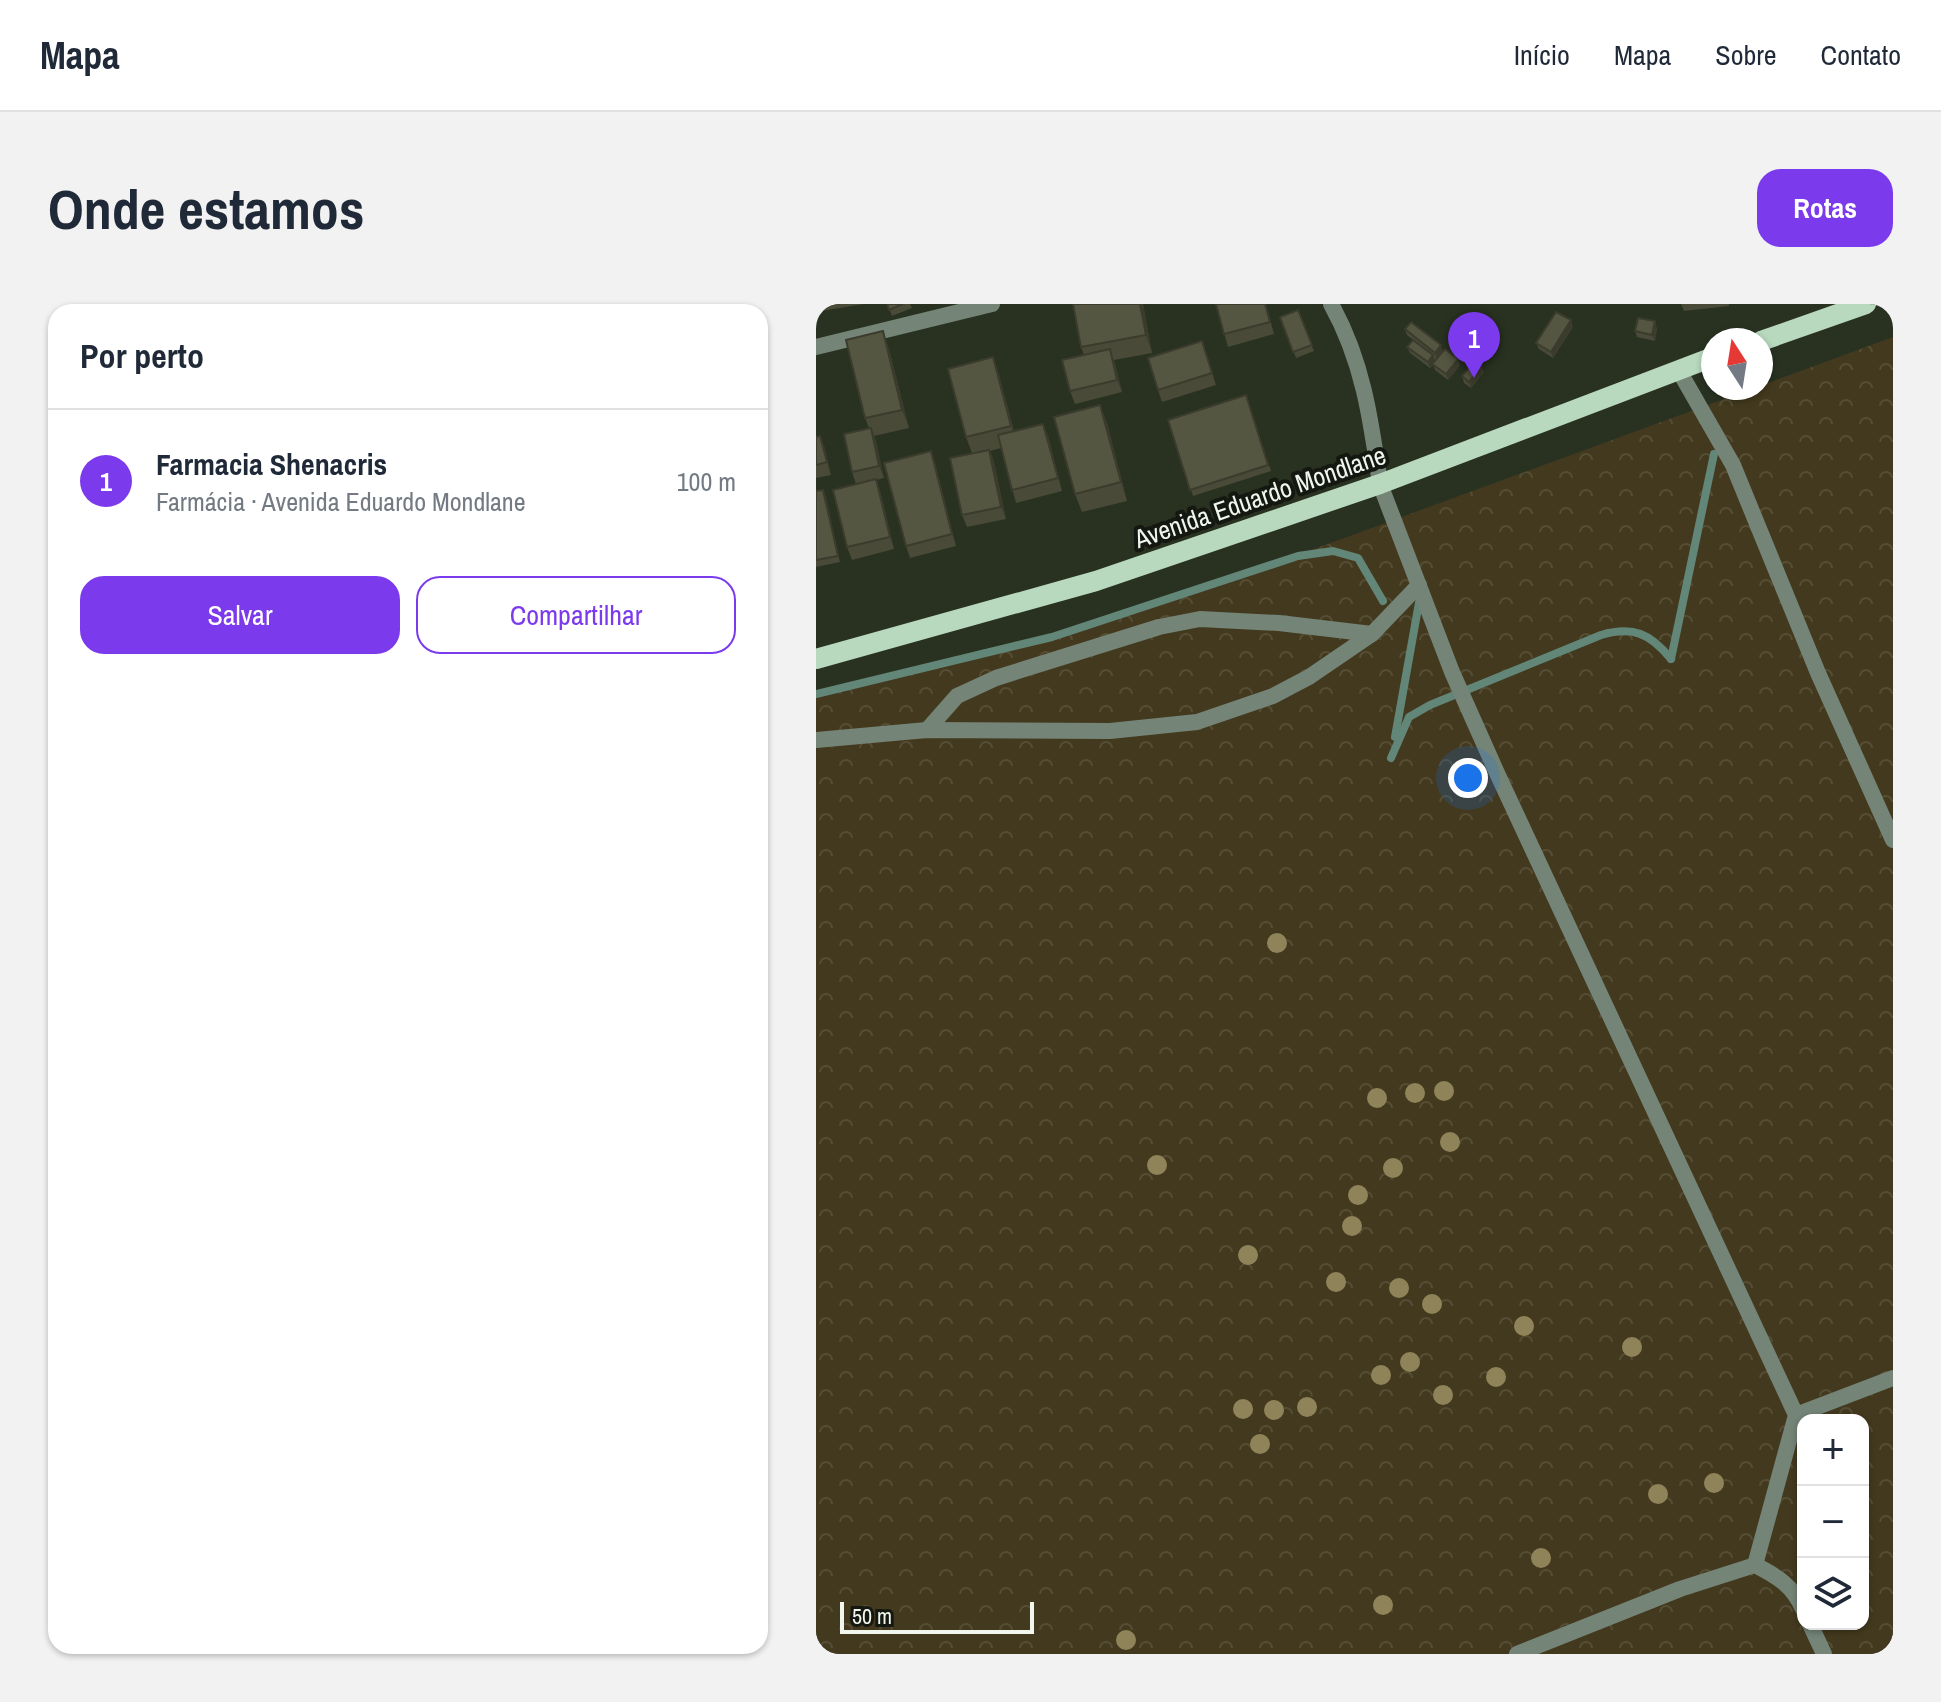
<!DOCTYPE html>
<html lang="pt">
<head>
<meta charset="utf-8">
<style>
  :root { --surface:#fff; --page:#f2f2f3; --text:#1f2937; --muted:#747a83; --line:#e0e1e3; --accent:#7c3aed }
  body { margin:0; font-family:"Archivo Narrow",sans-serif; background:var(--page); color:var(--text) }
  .controls { position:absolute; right:24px; bottom:24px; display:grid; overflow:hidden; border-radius:16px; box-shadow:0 2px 6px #0004 }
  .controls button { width:72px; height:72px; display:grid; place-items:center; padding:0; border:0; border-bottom:2px solid var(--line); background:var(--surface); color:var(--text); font:40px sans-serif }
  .compass { position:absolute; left:885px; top:24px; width:72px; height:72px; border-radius:50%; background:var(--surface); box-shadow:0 2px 6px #0004; rotate:348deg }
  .scale { position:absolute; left:24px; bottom:20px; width:194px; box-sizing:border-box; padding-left:8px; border:4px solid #f1f7ec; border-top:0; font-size:22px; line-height:28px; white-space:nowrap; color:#f1f7ec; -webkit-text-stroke:6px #141811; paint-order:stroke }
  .you { position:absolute; left:652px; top:474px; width:28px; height:28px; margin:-20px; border:6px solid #fff; border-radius:50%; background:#1a73e8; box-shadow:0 0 0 12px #1a73e833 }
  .badge { display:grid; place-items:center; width:52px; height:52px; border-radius:50%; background:var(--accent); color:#fff; font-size:26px; font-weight:700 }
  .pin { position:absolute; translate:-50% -66px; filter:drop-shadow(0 2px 4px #0008) }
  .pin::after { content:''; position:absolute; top:42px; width:28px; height:24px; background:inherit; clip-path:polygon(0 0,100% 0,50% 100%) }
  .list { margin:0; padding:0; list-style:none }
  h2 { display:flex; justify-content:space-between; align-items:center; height:104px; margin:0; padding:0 32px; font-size:34px }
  h2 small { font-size:26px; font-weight:400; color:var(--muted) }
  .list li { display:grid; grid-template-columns:52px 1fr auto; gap:24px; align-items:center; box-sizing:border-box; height:144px; padding:0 32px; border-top:2px solid var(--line) }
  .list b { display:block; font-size:30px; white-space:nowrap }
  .list p { margin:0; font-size:26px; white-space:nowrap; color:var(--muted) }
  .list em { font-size:26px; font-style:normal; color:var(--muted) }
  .actions { display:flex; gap:16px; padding:24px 32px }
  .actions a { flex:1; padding:18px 0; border:2px solid var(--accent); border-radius:24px; text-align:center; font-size:28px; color:var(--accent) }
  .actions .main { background:var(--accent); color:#fff }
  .icon { flex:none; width:44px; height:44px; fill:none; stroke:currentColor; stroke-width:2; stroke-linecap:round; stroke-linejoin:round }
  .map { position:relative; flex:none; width:1077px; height:1350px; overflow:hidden; border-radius:24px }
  header { display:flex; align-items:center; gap:48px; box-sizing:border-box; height:112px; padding:0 40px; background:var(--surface); border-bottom:2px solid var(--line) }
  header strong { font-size:38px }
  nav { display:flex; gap:44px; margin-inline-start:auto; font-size:28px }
  .intro { display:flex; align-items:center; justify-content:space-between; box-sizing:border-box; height:192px; padding:0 48px }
  h1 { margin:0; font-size:56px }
  .button { padding:20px 36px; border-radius:24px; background:var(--accent); color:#fff; font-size:28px; font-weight:700 }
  main { display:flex; gap:48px; padding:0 48px }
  aside { flex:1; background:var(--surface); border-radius:24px; box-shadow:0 2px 6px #0004 }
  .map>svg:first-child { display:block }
</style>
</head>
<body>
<header>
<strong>Mapa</strong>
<nav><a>Início</a><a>Mapa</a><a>Sobre</a><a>Contato</a></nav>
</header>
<div class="intro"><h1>Onde estamos</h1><a class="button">Rotas</a></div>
<main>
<aside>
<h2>Por perto<small></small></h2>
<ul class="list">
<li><span class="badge">1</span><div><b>Farmacia Shenacris</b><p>Farmácia · Avenida Eduardo Mondlane</p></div><em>100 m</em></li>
</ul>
<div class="actions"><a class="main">Salvar</a><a>Compartilhar</a></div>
</aside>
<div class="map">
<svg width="1077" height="1350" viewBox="0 0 1077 1350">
  <defs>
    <pattern id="park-crowns" width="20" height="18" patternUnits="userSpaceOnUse" patternTransform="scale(2)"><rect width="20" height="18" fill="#43391e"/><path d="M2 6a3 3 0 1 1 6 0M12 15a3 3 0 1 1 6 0" fill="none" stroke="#554d34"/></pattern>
  </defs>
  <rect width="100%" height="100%" fill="#293221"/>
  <path fill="url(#park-crowns)" fill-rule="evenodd" d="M 1077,33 L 1077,1350 L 0,1350 L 0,391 L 232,334 L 441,266 ZM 987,1116 L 1047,1116 L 1047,1320 L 987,1320 Z"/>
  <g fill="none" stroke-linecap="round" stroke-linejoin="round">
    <g stroke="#628678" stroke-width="8">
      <path d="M 855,355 L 898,150"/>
      <path d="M 0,390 L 236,333 L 482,252 L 517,247 L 542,254 L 567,297"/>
      <path d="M 579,433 L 604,293"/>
      <path d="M 575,454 L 593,413 L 614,401 L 785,331 C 817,322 834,329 855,355"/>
    </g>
    <g stroke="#748477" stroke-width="16">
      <path d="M 862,65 L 917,161 L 1002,369 L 1077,536"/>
      <path d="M 564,180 L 636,368 L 681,469 L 980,1111 L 939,1261 L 864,1285 L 701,1350"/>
      <path d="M 111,426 L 141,392 L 180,374 L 343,323 L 384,315 L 463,319 L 556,330"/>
      <path d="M 0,436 L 111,426 L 294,427 L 381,418 L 457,392 L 493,373 L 556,330 L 603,281"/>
      <path d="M 980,1111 L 1077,1074"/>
      <path d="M 939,1261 C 961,1272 977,1282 987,1305"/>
      <path d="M 994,1320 L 1008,1350"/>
    </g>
    <g stroke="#748477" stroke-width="16">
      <path d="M 515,0 C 547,57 555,116 564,180"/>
      <path d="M 0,43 L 176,0"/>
    </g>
    <g stroke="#b8d9be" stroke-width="20">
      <path d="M 945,37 L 1050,0"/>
      <path d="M 0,355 L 280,277 L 564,180 L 897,53"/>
    </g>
  </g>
  <g fill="#8f8459">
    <circle cx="461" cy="639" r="10"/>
    <circle cx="628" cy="787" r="10"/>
    <circle cx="599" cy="789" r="10"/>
    <circle cx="561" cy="794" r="10"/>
    <circle cx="634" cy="838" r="10"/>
    <circle cx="341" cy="861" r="10"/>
    <circle cx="577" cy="864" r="10"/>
    <circle cx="542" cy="891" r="10"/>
    <circle cx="536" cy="922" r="10"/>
    <circle cx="432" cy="951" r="10"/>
    <circle cx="520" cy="978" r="10"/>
    <circle cx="583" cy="984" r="10"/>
    <circle cx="616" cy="1000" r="10"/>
    <circle cx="708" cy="1022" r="10"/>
    <circle cx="816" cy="1043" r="10"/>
    <circle cx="594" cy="1058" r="10"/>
    <circle cx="565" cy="1071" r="10"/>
    <circle cx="680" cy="1073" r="10"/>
    <circle cx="627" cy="1091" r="10"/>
    <circle cx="491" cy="1103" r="10"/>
    <circle cx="427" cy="1105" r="10"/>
    <circle cx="458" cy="1106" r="10"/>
    <circle cx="444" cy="1140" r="10"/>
    <circle cx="898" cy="1179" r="10"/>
    <circle cx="842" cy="1190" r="10"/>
    <circle cx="725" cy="1254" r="10"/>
    <circle cx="567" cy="1301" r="10"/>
    <circle cx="310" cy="1336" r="10"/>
  </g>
  <g fill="#494a38">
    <path d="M 3,0 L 48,0 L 5,7 Z"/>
    <path d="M 71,0 L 94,0 L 96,4 L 76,12 Z"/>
    <path d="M 327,0 L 336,49 L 298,56 L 306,88 L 259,100 L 254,87 L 268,51 L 265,43 Z"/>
    <path d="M 400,0 L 450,0 L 458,30 L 412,43 Z"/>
    <path d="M 865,0 L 913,0 L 913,2 L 868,7 Z"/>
    <path d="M 482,6 L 498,47 L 480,54 L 464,13 Z"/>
    <path d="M 757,23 L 737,54 L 723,45 L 720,39 Z"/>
    <path d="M 841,24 L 839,37 L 821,33 L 819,27 Z"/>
    <path d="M 589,25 L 627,47 L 644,61 L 632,76 L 619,66 L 617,61 L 614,64 L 594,49 L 591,43 L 603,41 L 591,31 Z"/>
    <path d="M 73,45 L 93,124 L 58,132 L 68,174 L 60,176 L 64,187 L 78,245 L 36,256 L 31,243 L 40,180 L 36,168 L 53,124 L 49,114 Z"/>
    <path d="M 390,50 L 400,81 L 346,98 L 342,86 Z"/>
    <path d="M 668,68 L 655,84 L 648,79 L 646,72 Z"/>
    <path d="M 183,71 L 198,127 L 232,132 L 246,187 L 200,199 L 185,144 L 174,147 L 178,158 L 190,215 L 151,223 L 146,211 L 156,149 L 150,133 Z"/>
    <path d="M 430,91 L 455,167 L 377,192 L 352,116 Z"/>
    <path d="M 291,119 L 311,197 L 266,208 L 259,190 Z"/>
    <path d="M 4,132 L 15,171 L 0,174 L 0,133 Z"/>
    <path d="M 119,159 L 140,242 L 94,254 L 90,242 Z"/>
    <path d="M 7,186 L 24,258 L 0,263 L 0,187 Z"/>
  </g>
  <g fill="#3c3c2e">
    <path d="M 324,0 L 327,0 L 336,49 L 330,31 Z"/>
    <path d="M 755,16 L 757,23 L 737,54 L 735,48 Z"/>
    <path d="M 839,17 L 841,24 L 839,37 L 836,31 Z"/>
    <path d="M 67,27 L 73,45 L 93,124 L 86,106 Z"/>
    <path d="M 625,41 L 627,48 L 621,55 L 619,49 Z"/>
    <path d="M 294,45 L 298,57 L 306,88 L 301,76 Z"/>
    <path d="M 617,51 L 619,57 L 614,64 L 612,58 Z"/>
    <path d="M 177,53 L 183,71 L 201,140 L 195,122 Z"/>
    <path d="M 642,55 L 644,61 L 632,76 L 630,70 Z"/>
    <path d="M 665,62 L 668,68 L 655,84 L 653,78 Z"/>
    <path d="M 284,101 L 291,119 L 311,197 L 305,178 Z"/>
    <path d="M 227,120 L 232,132 L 246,187 L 242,174 Z"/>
    <path d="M 55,124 L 60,136 L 68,174 L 63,162 Z"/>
    <path d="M 4,132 L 9,144 L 15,171 L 11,158 Z"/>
    <path d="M 173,146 L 178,158 L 190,215 L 185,203 Z"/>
    <path d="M 115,147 L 119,159 L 140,242 L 136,230 Z"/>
    <path d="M 60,175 L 64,187 L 78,245 L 74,233 Z"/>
    <path d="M 7,186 L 10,192 L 24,258 L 22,252 Z"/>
  </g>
  <g fill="#555641" stroke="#3c3c2e" stroke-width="2">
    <path d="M 71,0 L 87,0 L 73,6 Z"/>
    <path d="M 257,0 L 324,0 L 330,31 L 265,43 Z"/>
    <path d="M 400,0 L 449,0 L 454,18 L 408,30 Z"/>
    <path d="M 482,6 L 496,41 L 477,48 L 464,13 Z"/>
    <path d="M 740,8 L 755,16 L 735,48 L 720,39 Z"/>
    <path d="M 822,14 L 839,17 L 836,31 L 819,27 Z"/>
    <path d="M 595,18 L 625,41 L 619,49 L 589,25 Z"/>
    <path d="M 67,27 L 86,106 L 49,114 L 30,36 Z"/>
    <path d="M 597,36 L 617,51 L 612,58 L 591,43 Z"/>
    <path d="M 386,37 L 396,69 L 342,86 L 332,54 Z"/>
    <path d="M 294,45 L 301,76 L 254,87 L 246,56 Z"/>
    <path d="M 629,45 L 642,55 L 630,70 L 616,60 Z"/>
    <path d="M 177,53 L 195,122 L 150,133 L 132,65 Z"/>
    <path d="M 659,57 L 665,62 L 653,78 L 646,72 Z"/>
    <path d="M 430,91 L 452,161 L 374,186 L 352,116 Z"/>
    <path d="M 284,101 L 305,178 L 259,190 L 238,113 Z"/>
    <path d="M 227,120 L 242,174 L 196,186 L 182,131 Z"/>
    <path d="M 55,124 L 63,162 L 36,168 L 28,130 Z"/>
    <path d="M 4,132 L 11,158 L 0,161 L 0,133 Z"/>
    <path d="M 173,146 L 185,203 L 146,211 L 134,154 Z"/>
    <path d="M 115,147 L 136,230 L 90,242 L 68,159 Z"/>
    <path d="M 60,175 L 74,233 L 31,243 L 17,186 Z"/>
    <path d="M 7,186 L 22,252 L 0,256 L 0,187 Z"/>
  </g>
  <g text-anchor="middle" stroke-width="8" stroke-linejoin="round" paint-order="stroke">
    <g font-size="26" fill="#f1f7ec" stroke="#141811">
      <text transform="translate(444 193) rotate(-19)" y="9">Avenida Eduardo Mondlane</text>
    </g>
  </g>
</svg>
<div class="controls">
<button>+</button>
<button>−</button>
<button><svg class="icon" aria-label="layers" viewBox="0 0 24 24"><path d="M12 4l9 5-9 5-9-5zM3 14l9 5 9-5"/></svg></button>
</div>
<svg class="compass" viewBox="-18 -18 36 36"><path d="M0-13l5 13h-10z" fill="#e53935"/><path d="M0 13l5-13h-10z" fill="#747a83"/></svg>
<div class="scale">50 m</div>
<div class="you"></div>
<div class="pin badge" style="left:658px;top:74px">1</div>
</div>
</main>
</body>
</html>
